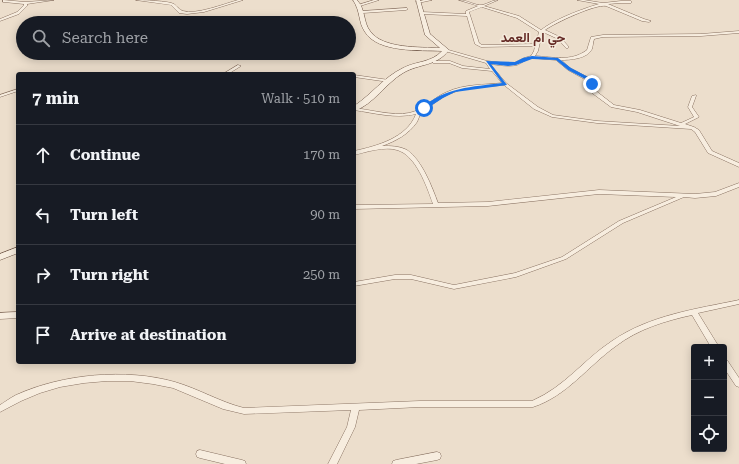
<!DOCTYPE html>
<html lang="en">
<head>
<meta charset="utf-8">
<style>
  :root { --surface:#171b24; --page:#242831; --text:#f1f3f6; --muted:#9ea1a6; --line:#363941 }
  body { margin:0; font-family:"Roboto Serif",Vazirmatn,serif; background:var(--page); color:var(--text) }
  .controls { position:absolute; right:12px; bottom:12px; display:grid; overflow:hidden; border-radius:4px; box-shadow:0 2px 10px #0003 }
  .controls button { width:36px; height:36px; display:grid; place-items:center; padding:0; border:0; border-bottom:1px solid var(--line); background:var(--surface); color:var(--text); font:20px sans-serif }
  .stop { position:absolute; width:12px; height:12px; margin:-9px; border:3px solid #1a73e8; border-radius:50%; background:#fff }
  .stop.end { background:#1a73e8; border-color:#fff; box-shadow:0 1px 4px #0008 }
  .list { margin:0; padding:0; list-style:none }
  h2 { display:flex; justify-content:space-between; align-items:center; height:52px; margin:0; padding:0 16px; font-size:17px }
  h2 small { font-size:13px; font-weight:400; color:var(--muted) }
  .list li { display:grid; grid-template-columns:26px 1fr auto; gap:12px; align-items:center; box-sizing:border-box; height:60px; padding:0 16px; border-top:1px solid var(--line) }
  .list b { display:block; font-size:15px; white-space:nowrap }
  .list em { font-size:13px; font-style:normal; color:var(--muted) }
  .icon { flex:none; width:22px; height:22px; fill:none; stroke:currentColor; stroke-width:2; stroke-linecap:round; stroke-linejoin:round }
  .map { position:relative; flex:none; width:739px; height:464px; overflow:hidden }
  .search { position:absolute; background:var(--surface); box-shadow:0 2px 10px #0003; left:16px; top:16px; width:340px; height:44px; display:flex; align-items:center; gap:10px; box-sizing:border-box; padding:0 14px; border-radius:22px; color:var(--muted); font-size:15px }
  .panel { position:absolute; background:var(--surface); box-shadow:0 2px 10px #0003; left:16px; top:72px; width:340px; height:292px; border-radius:4px }
  .map>svg:first-child { display:block }
</style>
</head>
<body>
<div class="map">
<svg width="739" height="464" viewBox="0 0 739 464">
  <rect width="100%" height="100%" fill="#ecdecc"/>
  <g fill="none" stroke-linecap="round" stroke-linejoin="round">
    <defs>
      <g id="street">
        <path d="M 3,0 L 25,2 L 54,0 L 27,4 L 27,6 L 19,14 L 0,21 L 0,19 L 17,12 L 24,5 L 24,4 L 4,2 L 3,2 Z"/>
        <path d="M 136,0 C 143,0 169,1 174,4 C 177,6 179,10 183,11 C 196,15 224,4 238,0 L 243,0 L 204,12 L 187,14 L 179,13 L 171,5 Z"/>
        <path d="M 374,0 L 379,0 L 360,6 L 358,5 Z"/>
        <path d="M 424,0 L 432,0 L 418,3 L 416,2 Z"/>
        <path d="M 459,0 C 467,0 476,6 482,5 C 488,4 492,0 498,0 L 484,6 L 519,16 L 541,30 C 555,19 582,9 599,4 L 577,0 L 584,0 L 603,3 L 621,1 L 631,1 L 631,3 L 621,3 L 608,4 L 644,19 L 651,21 L 649,22 L 642,21 L 606,6 C 595,4 555,23 545,30 L 560,37 L 568,46 L 568,48 L 566,48 L 558,39 L 543,32 L 542,33 L 538,51 L 535,56 C 553,57 571,62 587,50 L 591,37 L 603,35 L 701,34 L 739,31 L 739,33 L 701,36 L 603,37 L 594,39 C 593,42 593,46 592,49 C 587,59 570,60 561,60 L 570,68 L 591,79 L 596,91 L 614,105 L 640,110 L 681,123 L 694,117 L 688,107 L 692,96 L 696,95 L 696,96 L 692,107 L 699,117 L 685,124 L 694,127 L 699,130 L 712,151 L 739,163 L 739,167 L 708,153 L 695,132 L 691,129 L 597,123 L 552,117 L 534,109 L 504,85 C 487,87 468,86 452,93 C 445,95 439,100 433,104 C 430,106 426,108 423,111 C 420,113 419,118 417,122 C 409,134 396,141 382,146 C 391,146 399,146 407,150 C 422,160 432,187 438,203 L 488,202 L 599,190 L 695,194 L 715,192 L 739,183 L 739,187 L 716,196 L 695,198 L 684,197 L 623,223 L 566,259 L 516,277 L 454,289 L 411,279 L 395,279 L 354,286 L 354,282 L 395,275 L 411,275 L 454,285 L 515,273 L 562,257 L 619,221 L 676,197 L 599,194 L 488,206 L 354,209 L 354,205 L 433,204 C 427,187 416,155 397,150 C 385,146 366,152 354,155 L 354,151 C 377,146 407,138 416,114 C 396,119 374,113 354,110 L 354,108 C 372,110 392,116 409,113 C 424,110 434,97 447,92 C 464,84 484,85 502,83 L 492,71 L 462,68 L 449,63 L 433,63 L 433,61 L 450,61 L 463,66 L 490,69 L 486,63 L 445,51 L 445,49 L 487,61 L 505,63 L 514,63 L 524,58 L 531,56 L 534,51 L 535,46 L 481,47 L 475,44 L 467,16 L 422,14 L 420,13 L 422,12 L 466,14 L 466,11 L 478,6 ZM 482,7 L 517,18 L 539,32 L 536,44 L 482,45 L 479,43 L 469,12 ZM 532,58 L 556,60 L 568,70 L 588,81 L 592,93 L 611,107 L 637,112 L 680,126 L 597,121 L 553,115 L 538,107 L 506,83 L 490,64 C 499,65 508,67 517,65 C 522,63 526,59 532,58 Z"/>
        <path d="M 407,8 L 408,9 L 406,10 L 363,13 L 361,12 L 363,11 Z"/>
        <path d="M 238,65 L 241,66 L 228,74 L 223,74 Z"/>
        <path d="M 354,75 L 389,80 L 391,81 L 389,82 L 354,77 Z"/>
        <path d="M 18,89 L 18,91 L 0,97 L 0,95 Z"/>
        <path d="M 739,300 L 739,304 L 698,313 L 719,347 L 711,347 L 692,315 C 665,321 638,329 616,346 C 588,366 567,396 533,407 L 420,407 L 359,410 L 355,427 L 337,464 L 328,464 L 347,427 L 351,410 L 244,414 L 223,409 L 173,388 L 153,384 L 130,381 L 107,381 L 84,383 L 60,387 L 40,393 L 21,401 L 0,412 L 0,405 C 5,402 10,398 16,395 C 62,374 126,368 175,382 C 199,389 220,402 244,408 L 420,401 L 532,401 C 566,386 583,360 612,341 C 650,315 696,309 739,300 Z"/>
        <path d="M 18,312 L 18,318 L 0,319 L 0,313 Z"/>
        <path d="M 724,359 L 727,360 L 739,378 L 739,387 L 736,386 L 724,368 Z"/>
        <path d="M 200,450 L 242,460 L 245,461 L 246,464 L 225,464 L 200,458 L 197,457 L 196,454 L 197,451 Z"/>
        <path d="M 437,452 L 440,453 L 441,456 L 440,459 L 437,460 L 416,464 L 392,464 L 393,461 L 396,460 Z"/>
      </g>
      <g id="secondary">
        <path d="M 353,0 L 357,0 C 366,10 363,22 370,31 C 382,49 421,47 440,48 L 425,35 L 416,0 L 420,0 L 430,34 L 449,50 C 436,67 420,63 403,73 C 386,83 373,105 354,111 L 354,106 C 371,95 384,77 403,68 C 416,61 431,63 442,51 C 420,50 378,53 365,32 C 358,22 361,12 353,0 Z"/>
        <path d="M 18,247 L 18,253 L 0,260 L 0,254 Z"/>
      </g>
    </defs>
    <use href="#street" stroke="#887161" stroke-width="1"/>
    <use href="#secondary" stroke="#6b5243" stroke-width="1"/>
    <use href="#street" fill="#f7eddf" fill-rule="evenodd"/>
    <use href="#secondary" fill="#f7eddf" fill-rule="evenodd"/>
  </g>
  <path fill="#1a73e8" d="M 532,56 L 558,58 L 571,68 L 592,79 L 594,84 L 591,85 L 589,81 L 568,70 L 556,60 L 532,59 L 516,65 L 508,66 L 491,64 L 507,85 L 455,92 L 443,98 L 426,109 L 422,108 C 445,87 472,87 502,83 L 486,61 L 515,62 L 523,58 Z"/>
  <g text-anchor="middle" stroke-width="3" stroke-linejoin="round" paint-order="stroke">
    <g font-size="13" font-weight="bold" fill="#642a25" stroke="#f4eadb">
      <text x="533" y="42">حي ام العمد</text>
    </g>
  </g>
</svg>
<div class="controls">
<button>+</button>
<button>−</button>
<button><svg class="icon" aria-label="locate" viewBox="0 0 24 24"><circle cx="12" cy="12" r="6"/><path d="M12 2v4M12 18v4M2 12h4M18 12h4"/></svg></button>
</div>
<div class="stop" style="left:424px;top:108px"></div>
<div class="stop end" style="left:592px;top:84px"></div>
<div class="search"><svg class="icon" aria-label="search" viewBox="0 0 24 24"><circle cx="10" cy="10" r="6"/><path d="M15 15l6 6"/></svg>Search here</div>
<section class="panel">
<h2>7 min<small>Walk · 510 m</small></h2>
<ul class="list">
<li><svg class="icon" aria-label="ahead" viewBox="0 0 24 24"><path d="M12 20V5M6 11l6-6 6 6"/></svg><div><b>Continue</b></div><em>170 m</em></li>
<li><svg class="icon" aria-label="left" viewBox="0 0 24 24"><path d="M17 20v-9H6M10 6l-5 5 5 5"/></svg><div><b>Turn left</b></div><em>90 m</em></li>
<li><svg class="icon" aria-label="right" viewBox="0 0 24 24"><path d="M7 20v-9h11M14 6l5 5-5 5"/></svg><div><b>Turn right</b></div><em>250 m</em></li>
<li><svg class="icon" aria-label="arrive" viewBox="0 0 24 24"><path d="M6 21V4h12l-3 4 3 4H6"/></svg><div><b>Arrive at destination</b></div></li>
</ul>
</section>
</div>
</body>
</html>
